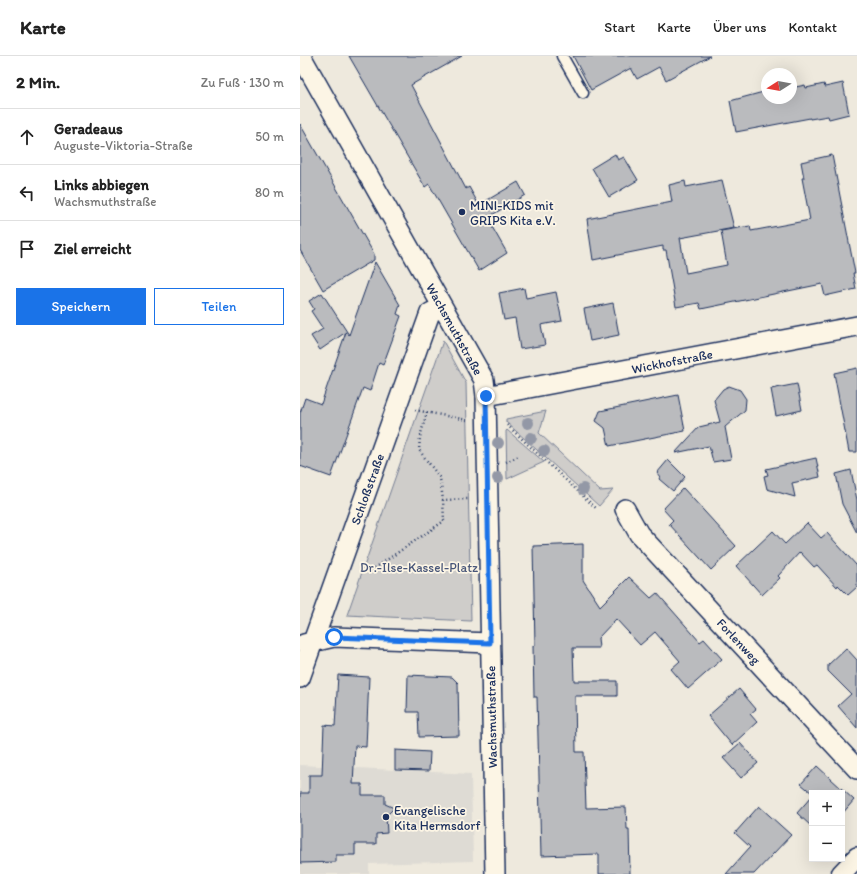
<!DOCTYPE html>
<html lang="de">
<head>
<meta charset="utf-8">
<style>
  :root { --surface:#fff; --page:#f6f6f6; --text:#222; --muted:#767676; --line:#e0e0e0; --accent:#1a73e8 }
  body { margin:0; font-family:Itim,sans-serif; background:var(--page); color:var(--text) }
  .controls { position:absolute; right:12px; bottom:12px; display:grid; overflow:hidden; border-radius:0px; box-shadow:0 4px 16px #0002 }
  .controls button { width:36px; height:36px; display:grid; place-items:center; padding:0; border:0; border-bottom:1px solid var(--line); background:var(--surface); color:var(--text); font:20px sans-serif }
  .compass { position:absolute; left:461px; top:12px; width:36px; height:36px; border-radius:50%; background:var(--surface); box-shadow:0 4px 16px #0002; rotate:259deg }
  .stop { position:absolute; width:12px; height:12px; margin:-9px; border:3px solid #1a73e8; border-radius:50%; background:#fff }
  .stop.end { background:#1a73e8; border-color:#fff; box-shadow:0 1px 4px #0008 }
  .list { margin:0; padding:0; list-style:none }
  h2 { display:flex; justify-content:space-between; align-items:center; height:52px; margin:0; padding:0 16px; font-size:17px }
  h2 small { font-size:13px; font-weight:400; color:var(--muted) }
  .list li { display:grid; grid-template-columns:26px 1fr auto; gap:12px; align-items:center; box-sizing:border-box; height:56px; padding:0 16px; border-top:1px solid var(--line) }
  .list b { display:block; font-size:15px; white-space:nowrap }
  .list p { margin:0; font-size:13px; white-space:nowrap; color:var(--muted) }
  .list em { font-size:13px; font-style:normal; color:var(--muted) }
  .actions { display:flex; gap:8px; padding:12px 16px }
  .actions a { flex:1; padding:9px 0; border:1px solid var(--accent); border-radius:0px; text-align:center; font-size:14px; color:var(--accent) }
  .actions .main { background:var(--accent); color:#fff }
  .icon { flex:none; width:22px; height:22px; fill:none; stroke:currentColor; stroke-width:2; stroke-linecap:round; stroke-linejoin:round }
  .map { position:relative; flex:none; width:557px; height:818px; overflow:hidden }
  header { display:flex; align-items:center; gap:24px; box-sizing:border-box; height:56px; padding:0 20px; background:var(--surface); border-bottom:1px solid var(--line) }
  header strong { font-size:19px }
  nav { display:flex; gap:22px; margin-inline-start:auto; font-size:14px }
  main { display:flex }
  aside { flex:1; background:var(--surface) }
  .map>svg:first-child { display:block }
</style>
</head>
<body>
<header>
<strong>Karte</strong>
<nav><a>Start</a><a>Karte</a><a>Über uns</a><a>Kontakt</a></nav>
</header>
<main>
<aside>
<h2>2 Min.<small>Zu Fuß · 130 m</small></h2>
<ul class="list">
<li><svg class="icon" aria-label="ahead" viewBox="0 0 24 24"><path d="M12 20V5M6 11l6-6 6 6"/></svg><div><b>Geradeaus</b><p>Auguste-Viktoria-Straße</p></div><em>50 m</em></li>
<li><svg class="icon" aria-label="left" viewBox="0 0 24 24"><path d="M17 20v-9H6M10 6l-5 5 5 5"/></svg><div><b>Links abbiegen</b><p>Wachsmuthstraße</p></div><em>80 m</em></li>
<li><svg class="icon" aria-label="arrive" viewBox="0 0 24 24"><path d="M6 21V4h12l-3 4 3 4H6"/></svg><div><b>Ziel erreicht</b></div></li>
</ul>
<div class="actions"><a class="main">Speichern</a><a>Teilen</a></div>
</aside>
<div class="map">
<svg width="557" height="818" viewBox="0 0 557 818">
  <rect width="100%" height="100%" fill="#eee9dd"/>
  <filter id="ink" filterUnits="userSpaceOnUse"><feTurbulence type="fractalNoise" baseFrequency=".025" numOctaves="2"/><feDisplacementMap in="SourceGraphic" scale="8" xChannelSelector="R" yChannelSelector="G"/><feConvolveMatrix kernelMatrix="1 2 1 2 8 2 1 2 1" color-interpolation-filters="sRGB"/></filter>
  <g filter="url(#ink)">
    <path fill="#dedbd4" d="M 0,709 L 171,718 L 173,805 L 69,808 L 69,818 L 0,818 Z"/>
    <g fill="#cfcdca" stroke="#757e94">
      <path d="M 143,285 L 166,327 L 171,565 L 47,559 Z"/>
      <path d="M 246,355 L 239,377 L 300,435 L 313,434 L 299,450 L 206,366 L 206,363 Z"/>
      <path d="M 207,374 L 244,406 L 207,423 L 206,375 Z"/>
    </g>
    <g fill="#babbbe" stroke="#1b2f5e">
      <path d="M 49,0 L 162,0 L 111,29 L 166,133 L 169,131 L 179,149 L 218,126 L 225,139 L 187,162 L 207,197 L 179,215 L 129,128 L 125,131 Z"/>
      <path d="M 273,0 L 410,0 L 366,24 L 359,11 L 337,23 L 331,12 L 291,34 Z"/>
      <path d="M 543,27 L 549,58 L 529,63 L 528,60 L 510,63 L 510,62 L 436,76 L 430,45 L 467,35 L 467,42 L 491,42 L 491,32 L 505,29 L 506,32 L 524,28 L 525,31 Z"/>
      <path d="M 0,68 L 74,198 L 74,204 L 23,234 L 0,194 Z"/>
      <path d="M 315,98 L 318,104 L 324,101 L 338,124 L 309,141 L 292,112 Z"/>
      <path d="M 532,99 L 555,217 L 553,217 L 556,233 L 525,240 L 522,228 L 401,253 L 399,247 L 376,251 L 366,194 L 363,194 L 363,190 L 293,204 L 287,163 L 372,146 L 369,129 L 385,125 L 386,131 L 422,124 L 434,172 L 380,182 L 386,217 L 427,209 L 421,175 L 450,170 L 451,175 L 510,164 L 502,122 L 504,122 L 501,106 Z"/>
      <path d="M 75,206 L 100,249 L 97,258 L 101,260 L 83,309 L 79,307 L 70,335 L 63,332 L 31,421 L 0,410 L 0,357 L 5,342 L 21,348 L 46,276 L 20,294 L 11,280 L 23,273 L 11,255 L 14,253 L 9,245 L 22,237 L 49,279 Z"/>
      <path d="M 224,232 L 226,242 L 256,236 L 262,265 L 241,269 L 245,289 L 220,293 L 215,262 L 204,264 L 199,237 Z"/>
      <path d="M 313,247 L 319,279 L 290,285 L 284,253 Z"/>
      <path d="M 557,312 L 557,396 L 549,396 L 534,317 Z"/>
      <path d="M 497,328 L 502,354 L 476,360 L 471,333 Z"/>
      <path d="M 429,330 L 440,334 L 446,343 L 445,354 L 425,371 L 431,403 L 413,406 L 409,390 L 375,397 L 399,371 L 420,366 L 414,344 L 423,333 Z"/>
      <path d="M 378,339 L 385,375 L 309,390 L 305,372 L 296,365 L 300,355 Z"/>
      <path d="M 516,402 L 520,421 L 492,427 L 495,441 L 467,433 L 464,420 L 468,419 L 466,413 Z"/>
      <path d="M 368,404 L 385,421 L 373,435 L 359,423 L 360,421 L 357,417 Z"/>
      <path d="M 551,414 L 557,444 L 557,477 L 542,448 L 536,418 Z"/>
      <path d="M 383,432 L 436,490 L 411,514 L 369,468 L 373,464 L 363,453 Z"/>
      <path d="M 507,467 L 521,482 L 527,477 L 557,510 L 557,531 L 548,539 L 538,529 L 537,531 L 517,509 L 514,511 L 500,496 L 478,520 L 480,522 L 462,539 L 436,510 L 473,475 L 485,488 Z"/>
      <path d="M 283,488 L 283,524 L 300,550 L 329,521 L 351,542 L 357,537 L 400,586 L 404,583 L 422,603 L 388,633 L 371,613 L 380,605 L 355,576 L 340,589 L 316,563 L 298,582 L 299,592 L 273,592 L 274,625 L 317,625 L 317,640 L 275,640 L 276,696 L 284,696 L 286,752 L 326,751 L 327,773 L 329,773 L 330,818 L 299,818 L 299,798 L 241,800 L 237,641 L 234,641 L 233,590 L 235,590 L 233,490 Z"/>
      <path d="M 546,592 L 557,604 L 557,672 L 538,650 L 551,638 L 528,615 L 528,609 Z"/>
      <path d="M 38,619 L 69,621 L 66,691 L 55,690 L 53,728 L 62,728 L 62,739 L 85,739 L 85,748 L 94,752 L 86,760 L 87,777 L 76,778 L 76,788 L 55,788 L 55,799 L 36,799 L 36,806 L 0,807 L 0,737 L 9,737 L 9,719 L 22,719 L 24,669 L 35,670 Z"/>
      <path d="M 108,619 L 152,621 L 158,627 L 159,680 L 119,681 L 118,656 L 107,656 Z"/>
      <path d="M 439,633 L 456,653 L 450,658 L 457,666 L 432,689 L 408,660 Z"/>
      <path d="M 440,687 L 458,707 L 441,722 L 423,702 Z"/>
      <path d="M 95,694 L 130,696 L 129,715 L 95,714 Z"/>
      <path d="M 517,710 L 554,744 L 542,758 L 542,737 L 512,737 L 501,728 Z"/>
      <path d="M 512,740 L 512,771 L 497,757 Z"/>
      <path d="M 459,750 L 491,779 L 454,818 L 426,818 L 450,791 L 435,777 Z"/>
    </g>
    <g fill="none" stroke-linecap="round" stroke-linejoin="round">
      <defs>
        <path id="lane" d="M 262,0 L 283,37"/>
        <g id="street">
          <path d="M 1,0 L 184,324 L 186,340 L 195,818"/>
          <path d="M 186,340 L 557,270"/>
          <path d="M 325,453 L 339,478 L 557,713"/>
          <path d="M 4,588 L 34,581 L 190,587"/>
          <path d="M 0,622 L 130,257 L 142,251"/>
          <path d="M 541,818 L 557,801"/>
        </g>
      </defs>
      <use href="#lane" stroke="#1b2f5e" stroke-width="13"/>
      <use href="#street" stroke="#1b2f5e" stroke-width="22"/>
      <g stroke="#1b2f5e" stroke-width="2.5" stroke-dasharray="1 3" stroke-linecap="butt">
        <path d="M 115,354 L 167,364"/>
        <path d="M 127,356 L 120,381 L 119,394 L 140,422 L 143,444"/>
        <path d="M 207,369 L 297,453"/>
        <path d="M 206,406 L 219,400 L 219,401"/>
        <path d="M 60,510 L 72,514 L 144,465 L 143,444 L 169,443"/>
      </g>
      <use href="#lane" stroke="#fcf5e5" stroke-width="10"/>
      <use href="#street" stroke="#fcf5e5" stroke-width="19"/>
    </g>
    <g fill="#9398a6">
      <circle cx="228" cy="367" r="6"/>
      <circle cx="231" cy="382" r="6"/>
      <circle cx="198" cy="387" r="6"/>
      <circle cx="244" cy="395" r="6"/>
      <circle cx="198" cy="422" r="6"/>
      <circle cx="283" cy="433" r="6"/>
    </g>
  </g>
  <g fill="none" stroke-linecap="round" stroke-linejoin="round" filter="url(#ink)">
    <path stroke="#1a73e8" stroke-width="5" d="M 34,581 L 190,587 L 186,340"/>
  </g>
  <g fill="#1b2f5e" stroke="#fcf5e5" stroke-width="1.5">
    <circle cx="162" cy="156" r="4"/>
    <circle cx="86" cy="761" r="4"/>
  </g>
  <g text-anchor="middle" stroke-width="3.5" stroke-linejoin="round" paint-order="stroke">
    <g font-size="13" fill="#1b2f5e" stroke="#fcf5e5" text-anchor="start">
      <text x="170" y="154">MINI-KIDS mit<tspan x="170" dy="15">GRIPS Kita e.V.</tspan></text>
      <text x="94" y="759">Evangelische<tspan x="94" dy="15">Kita Hermsdorf</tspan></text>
    </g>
    <g font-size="13" fill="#1b2f5e" stroke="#fcf5e5">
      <text transform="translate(155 273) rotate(61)" y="5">Wachsmuthstraße</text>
      <text transform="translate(372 305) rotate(-11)" y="5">Wickhofstraße</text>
      <text transform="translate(67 433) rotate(-70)" y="5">Schloßstraße</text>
      <text transform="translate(439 585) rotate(47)" y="5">Forlenweg</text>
      <text transform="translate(191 661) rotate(-91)" y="5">Wachsmuthstraße</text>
    </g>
    <g font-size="13" fill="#485679" stroke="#fcf5e5">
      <text x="119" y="516">Dr.-Ilse-Kassel-Platz</text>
    </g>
  </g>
</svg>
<div class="controls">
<button>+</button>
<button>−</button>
</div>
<svg class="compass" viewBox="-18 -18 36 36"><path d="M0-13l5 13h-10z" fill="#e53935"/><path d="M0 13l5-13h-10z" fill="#767676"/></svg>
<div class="stop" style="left:34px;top:581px"></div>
<div class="stop end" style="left:186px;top:340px"></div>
</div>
</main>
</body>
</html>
